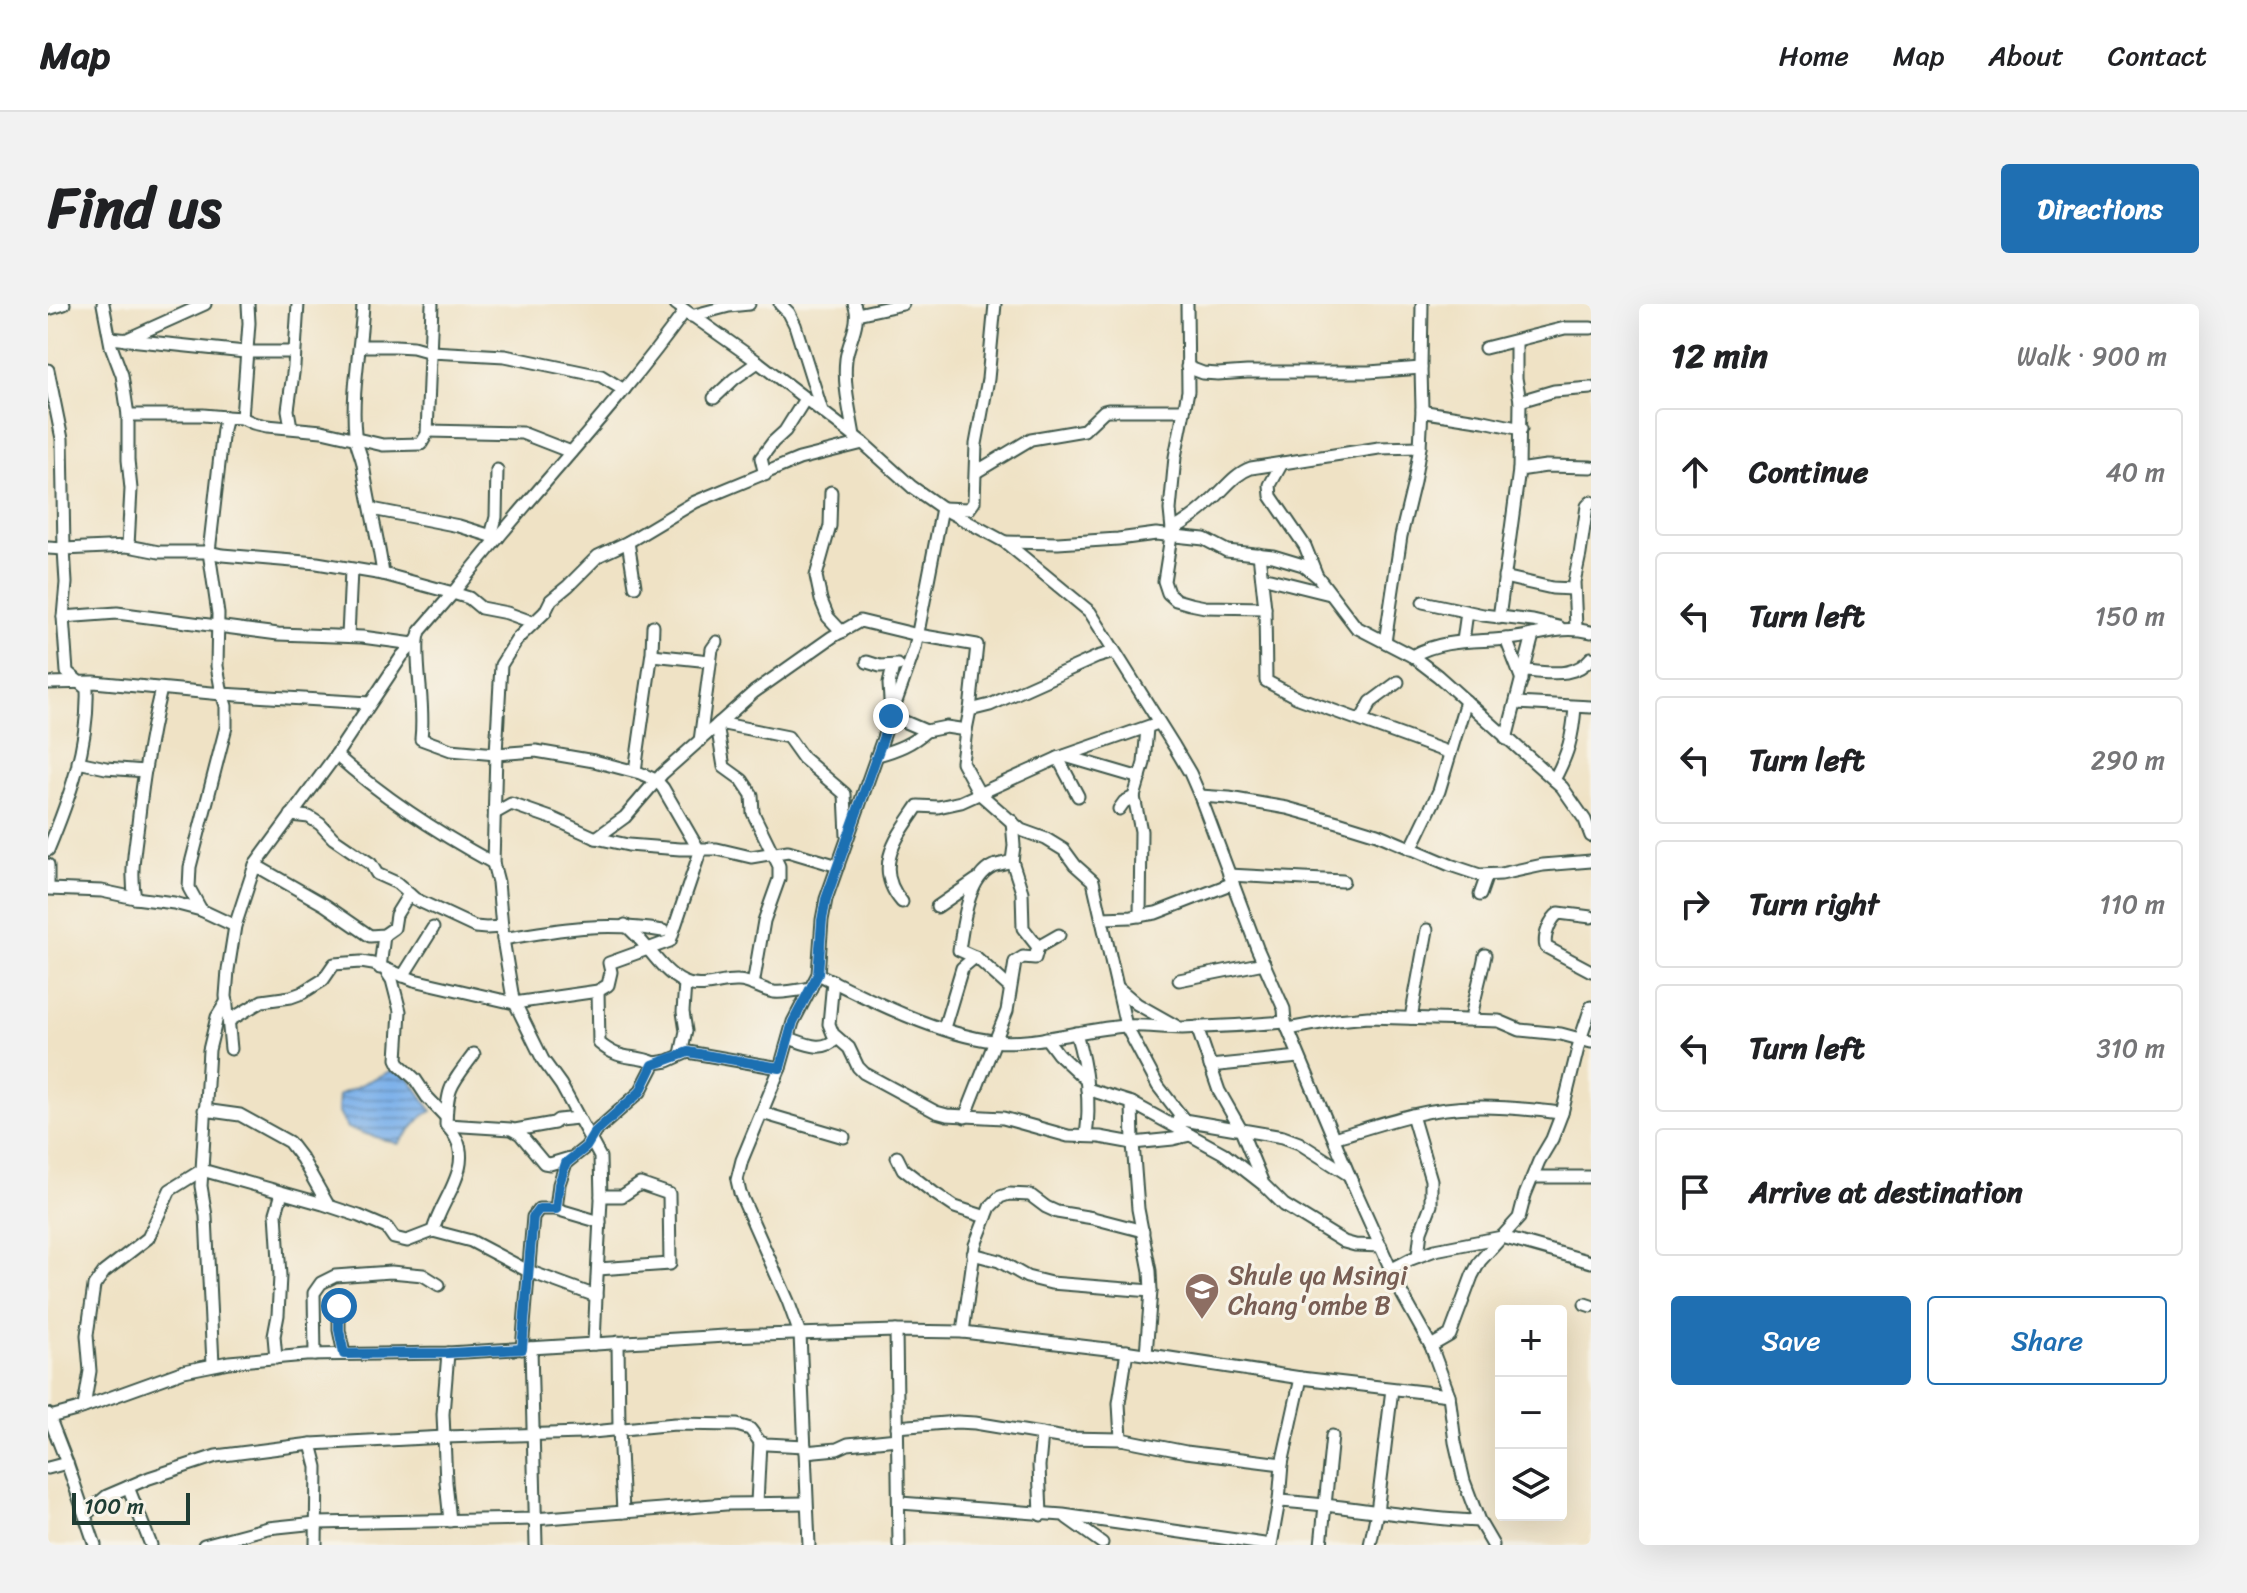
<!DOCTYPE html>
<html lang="en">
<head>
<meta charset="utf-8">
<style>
  :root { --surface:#fff; --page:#f2f2f2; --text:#202124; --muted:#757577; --line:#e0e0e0; --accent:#1f6fb2 }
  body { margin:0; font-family:Sriracha,sans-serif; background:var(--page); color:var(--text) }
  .controls { position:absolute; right:24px; bottom:24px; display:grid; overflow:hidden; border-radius:8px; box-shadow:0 8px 32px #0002 }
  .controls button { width:72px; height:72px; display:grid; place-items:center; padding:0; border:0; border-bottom:2px solid var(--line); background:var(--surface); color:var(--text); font:40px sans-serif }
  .scale { position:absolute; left:24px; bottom:20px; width:118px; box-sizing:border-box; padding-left:8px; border:4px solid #1f3d34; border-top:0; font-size:22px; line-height:28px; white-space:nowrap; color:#1f3d34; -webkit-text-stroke:6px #f7f3e8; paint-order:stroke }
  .stop { position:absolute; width:24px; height:24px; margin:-18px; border:6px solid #1f6fb2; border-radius:50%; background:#fff }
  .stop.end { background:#1f6fb2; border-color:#fff; box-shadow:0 2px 8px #0008 }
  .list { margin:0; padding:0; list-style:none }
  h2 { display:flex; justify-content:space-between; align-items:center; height:104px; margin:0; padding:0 32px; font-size:34px }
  h2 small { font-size:26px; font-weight:400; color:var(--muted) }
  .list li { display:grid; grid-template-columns:52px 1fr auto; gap:24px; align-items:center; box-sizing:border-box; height:128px; margin:0 16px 16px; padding:0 16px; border:2px solid var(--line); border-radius:8px }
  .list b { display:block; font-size:30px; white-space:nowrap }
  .list em { font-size:26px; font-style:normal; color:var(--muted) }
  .actions { display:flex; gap:16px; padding:24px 32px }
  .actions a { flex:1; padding:18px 0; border:2px solid var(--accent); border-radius:8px; text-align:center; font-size:28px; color:var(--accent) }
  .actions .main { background:var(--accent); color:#fff }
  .icon { flex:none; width:44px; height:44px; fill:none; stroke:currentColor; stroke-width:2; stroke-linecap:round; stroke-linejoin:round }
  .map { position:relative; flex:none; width:1543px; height:1241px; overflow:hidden; border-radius:8px }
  header { display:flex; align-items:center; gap:48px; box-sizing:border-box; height:112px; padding:0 40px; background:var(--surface); border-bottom:2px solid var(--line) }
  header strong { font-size:38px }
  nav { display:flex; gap:44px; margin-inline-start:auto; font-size:28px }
  .intro { display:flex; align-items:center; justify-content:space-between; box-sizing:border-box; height:192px; padding:0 48px }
  h1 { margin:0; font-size:56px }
  .button { padding:20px 36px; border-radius:8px; background:var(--accent); color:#fff; font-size:28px; font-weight:700 }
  main { display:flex; gap:48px; padding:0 48px }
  aside { flex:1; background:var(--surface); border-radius:8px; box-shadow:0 8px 32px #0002 }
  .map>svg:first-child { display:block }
</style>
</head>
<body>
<header>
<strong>Map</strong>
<nav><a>Home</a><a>Map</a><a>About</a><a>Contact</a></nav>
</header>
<div class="intro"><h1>Find us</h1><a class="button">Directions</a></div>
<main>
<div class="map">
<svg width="1543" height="1241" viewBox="0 0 1543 1241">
  <defs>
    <pattern id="water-rules" width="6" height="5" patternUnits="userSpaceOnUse" patternTransform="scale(2)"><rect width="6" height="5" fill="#7db1ea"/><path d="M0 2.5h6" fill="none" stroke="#6691be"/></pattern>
  </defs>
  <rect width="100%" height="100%" fill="#f7f3e8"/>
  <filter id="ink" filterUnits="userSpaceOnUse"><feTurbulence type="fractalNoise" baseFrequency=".0125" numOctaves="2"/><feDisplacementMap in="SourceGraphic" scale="16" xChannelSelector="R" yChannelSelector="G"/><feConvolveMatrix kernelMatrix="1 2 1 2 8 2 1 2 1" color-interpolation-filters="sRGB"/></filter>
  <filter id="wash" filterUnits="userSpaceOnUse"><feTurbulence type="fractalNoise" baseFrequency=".006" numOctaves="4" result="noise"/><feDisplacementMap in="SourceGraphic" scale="32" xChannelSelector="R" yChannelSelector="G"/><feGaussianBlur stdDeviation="1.8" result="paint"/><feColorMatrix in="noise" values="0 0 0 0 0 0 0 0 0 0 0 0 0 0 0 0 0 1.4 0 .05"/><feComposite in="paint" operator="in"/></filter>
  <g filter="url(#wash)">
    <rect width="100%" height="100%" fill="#efe2c5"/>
    <path fill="url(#water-rules)" stroke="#4e778f" stroke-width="2" d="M 342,767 L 360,772 L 384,807 L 375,812 L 350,840 L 299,824 L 290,807 L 291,791 Z"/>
  </g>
  <g filter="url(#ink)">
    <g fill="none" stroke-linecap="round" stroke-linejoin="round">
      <defs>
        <g id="minor">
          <path d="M 628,0 L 710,58 L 815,139 L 864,183 L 894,204 L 957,238 L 1042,308 L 1126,442 L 1142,469 L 1152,492 L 1209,644 L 1236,705 L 1237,718 L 1309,890 L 1354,990 L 1383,1042 L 1401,1091 L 1407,1138 L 1416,1177 L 1431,1217 L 1445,1241"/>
          <path d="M 732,0 L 741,9 L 747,21 L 774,107"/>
          <path d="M 806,0 C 814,17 800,38 798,55 C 795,80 802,107 806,132"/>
          <path d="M 1139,0 L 1140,87 L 1127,153 L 1122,206 L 1124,226 L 1116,277 L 1120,289 L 1128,296 L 1142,300 L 1157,303 L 1217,304"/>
          <path d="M 0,5 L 16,0"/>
          <path d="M 809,10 L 855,0"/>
          <path d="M 643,12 L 681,2 L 701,0"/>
          <path d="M 62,34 L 197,48 L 246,48"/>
          <path d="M 77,36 L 157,0"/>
          <path d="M 313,42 L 347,42 L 365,43 L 383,48 L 457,52 L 553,72 L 576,86"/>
          <path d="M 1437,44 L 1517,24 L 1543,24"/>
          <path d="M 1139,63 L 1155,69 L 1170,70 L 1199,68 L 1321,68 L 1373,64"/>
          <path d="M 0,66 L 14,135 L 16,245 L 0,244"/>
          <path d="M 666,94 L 686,75 L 710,58"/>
          <path d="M 1472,97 L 1506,87 L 1543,84"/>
          <path d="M 1374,105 L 1378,108 L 1436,117 L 1473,125"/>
          <path d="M 80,111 L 155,111 L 178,113"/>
          <path d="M 194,114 L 201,19 L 200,0"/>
          <path d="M 243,123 L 240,106 L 246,62 L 250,0"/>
          <path d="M 380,127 L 474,129 L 523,148"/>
          <path d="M 1234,159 L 1222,181 L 1223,192 L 1257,242 L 1269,272"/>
          <path d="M 1471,166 L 1498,162 L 1543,163"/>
          <path d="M 928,168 L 983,135 L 1036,126 L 1056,107 L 1060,106 L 1136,106"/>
          <path d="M 717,171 L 713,154 L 725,138 L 737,127 L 757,95"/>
          <path d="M 783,188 L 782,222 L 768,272 L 773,296 L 780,313 L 794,328"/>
          <path d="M 324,205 L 411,222 L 450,234"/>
          <path d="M 1124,226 C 1138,218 1151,209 1162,198 C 1176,186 1186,170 1203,164 L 1331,144 L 1372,143"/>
          <path d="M 443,232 L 448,213 L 449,166"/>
          <path d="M 580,238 L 587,282"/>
          <path d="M 957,238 L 1010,239 L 1070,235 L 1108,230 L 1156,235 L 1179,247 L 1225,252 L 1255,261 L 1270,273 L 1308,323 L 1364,352 L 1390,372 L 1514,483 L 1537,516 L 1543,532"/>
          <path d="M 80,242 L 111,248 L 161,248 L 174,251 L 269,259 L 335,270"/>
          <path d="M 1211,250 L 1217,304 L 1218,377 L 1248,393 L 1402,449"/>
          <path d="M 1214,273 L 1282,290"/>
          <path d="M 1456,273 L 1504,284 L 1525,285"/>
          <path d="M 1375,298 L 1435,311 L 1485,317 L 1511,323"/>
          <path d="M 15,313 L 69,309 L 230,330 L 314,333 L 366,340"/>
          <path d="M 1451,314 L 1471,166 L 1472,97 L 1468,74 L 1468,37"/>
          <path d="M 484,318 L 459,309 L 433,304 L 421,294 L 405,289 C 480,193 566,106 637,7"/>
          <path d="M 1528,324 L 1526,278 L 1532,250 L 1539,202 L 1543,198"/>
          <path d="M 300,332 L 303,266"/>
          <path d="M 1458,335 L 1474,376"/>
          <path d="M 370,336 C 368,370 377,400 373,435 L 403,446 L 448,450 L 488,447 L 546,457 L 592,469 L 608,476 L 615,484 L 652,548 L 622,637 L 561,659 L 563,668 L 560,681 L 550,687"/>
          <path d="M 1415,337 L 1419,308"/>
          <path d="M 1337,338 L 1353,232 L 1366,178 L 1372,143 L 1374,105 L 1373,64 L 1374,0"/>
          <path d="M 604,351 L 662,357"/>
          <path d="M 1364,352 C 1397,333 1432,339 1468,334 C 1496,330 1515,321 1543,328"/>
          <path d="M 819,358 L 832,362 L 850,361"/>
          <path d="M 845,362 L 841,380 L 843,412 L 878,427 L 898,423 L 918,426 L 914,458 L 931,489 L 973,526 L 998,535 L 1016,546 L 1027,561 L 1045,577 L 1078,722 L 1110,782 L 1137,817"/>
          <path d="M 1476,367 C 1500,368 1526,375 1543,354"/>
          <path d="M 0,379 L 46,378 L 174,390 L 178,402 L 178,423 L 142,563 L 141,584 L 153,606"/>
          <path d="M 322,399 L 174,390 L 169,362 L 170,310 L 161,248 L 175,125 L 178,113 L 194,114 L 205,119 L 219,122 L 274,127 L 335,141 L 373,140 L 379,130 L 384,0"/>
          <path d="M 1468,399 L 1543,403"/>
          <path d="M 1313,416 L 1323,398 L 1350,378"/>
          <path d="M 671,419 L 740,433 L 755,454 L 797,490 L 799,532"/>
          <path d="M 669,421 L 676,463 L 694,476 L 704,491 L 705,509 L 731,562 L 731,575 L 716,617 L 705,681"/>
          <path d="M 918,426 L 922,406 L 942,401 L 1049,353 L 1066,348"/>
          <path d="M 1458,435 L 1485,331"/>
          <path d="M 652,437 L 664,345 L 669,338"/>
          <path d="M 288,451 C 335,493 390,529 445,559"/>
          <path d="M 830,451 C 848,446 864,440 878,427"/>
          <path d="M 1017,452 L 1092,474"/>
          <path d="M 1010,454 L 1030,492"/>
          <path d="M 30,458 L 58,464 L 97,467"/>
          <path d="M 587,467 L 604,348 L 605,322"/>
          <path d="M 1506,476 C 1520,450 1525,432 1527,403"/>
          <path d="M 1152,492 L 1181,494 L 1239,504 L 1290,518 L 1329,530 L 1402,561 L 1432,571 L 1453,570 L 1495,561 L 1543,557"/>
          <path d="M 1086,493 L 1093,527 L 1092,612"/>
          <path d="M 1071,505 L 1076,498 L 1086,493 L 1096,459 L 1099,424"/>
          <path d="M 447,509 L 463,500 L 506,515 L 548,534 L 580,541 L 632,545 L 669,545 L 703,553 L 740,547 L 790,562"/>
          <path d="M 243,511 L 261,513 L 272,520 L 285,534 L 323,560 L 329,570 L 349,579 L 367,595 L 427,623 L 438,624 L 454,623"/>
          <path d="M 548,534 L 577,513 L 614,470 L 706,388 L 784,333 L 812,317 L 870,331 L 929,341 L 922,406"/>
          <path d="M 1363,545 L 1391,487 L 1418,397"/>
          <path d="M 0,546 C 21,496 41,440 39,385 L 19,368 L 15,313 L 18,279 L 16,245 L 80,242 L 83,185 L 80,156 L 80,111 L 74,71 L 63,42 L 55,0"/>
          <path d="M 964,557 L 974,588 L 975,624 L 990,643"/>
          <path d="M 0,561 L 0,581"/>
          <path d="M 207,561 L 277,601 L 322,632 L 336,631 L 346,624 L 348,611 L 361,590"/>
          <path d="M 1181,571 L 1295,577"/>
          <path d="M 0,585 L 54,587 L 87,594 L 126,599 L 153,606 L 187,622"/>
          <path d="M 1432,591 L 1439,571"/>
          <path d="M 87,594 C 82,570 87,544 90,520 C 95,474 102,429 113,385"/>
          <path d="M 854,598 C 824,563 849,533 870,502 L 890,503 L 913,498 L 1010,454 L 1110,419"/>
          <path d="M 889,603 L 928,576"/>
          <path d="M 1543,613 L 1511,609 C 1502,615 1495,633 1498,643 L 1543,667"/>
          <path d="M 1054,614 L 1083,613 L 1108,609 L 1185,579"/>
          <path d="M 577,621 C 598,637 611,666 635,678 C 653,687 671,676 690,677 C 703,677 713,686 726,688 C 738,689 751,686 763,684"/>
          <path d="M 455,635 C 511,625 558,617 615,627"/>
          <path d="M 332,664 L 336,631"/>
          <path d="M 338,667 L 344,676 L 352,707 L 349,755 L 352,761 L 367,775 L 379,793 L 398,813"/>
          <path d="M 770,670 C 820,695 891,731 946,737 C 985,742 1038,724 1079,722 C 1097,721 1115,724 1134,724 C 1168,723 1203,721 1237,718"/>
          <path d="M 355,672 L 385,624"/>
          <path d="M 1131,676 L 1216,659"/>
          <path d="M 785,677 L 781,720 L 785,730 L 801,744 L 810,763 L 816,769 L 888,808 L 899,811 L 955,814 L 1020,832 L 1052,833 L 1085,839 L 1125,835 L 1142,831"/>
          <path d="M 1069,683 L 1089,700 L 1128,722"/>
          <path d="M 962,684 L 929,654 L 911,646 C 915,622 919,574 945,562 C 951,560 958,559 964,557 L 966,542 L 964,517"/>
          <path d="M 1363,714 L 1379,626"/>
          <path d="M 182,716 L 214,697 L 243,693 L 254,689 L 275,676 L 286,660 L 313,658 L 325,660 L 366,676 L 466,699 L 550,687 L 551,739 C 575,759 584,749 607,759"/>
          <path d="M 1423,716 C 1426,693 1433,673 1437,651"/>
          <path d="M 1149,723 L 1171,787 L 1192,824 L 1214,877"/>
          <path d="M 896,724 L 914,664 L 927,653"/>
          <path d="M 1240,725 L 1289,716 L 1320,713 L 1451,717 L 1472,726 L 1513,730 L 1543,738"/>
          <path d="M 1028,729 C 1038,762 1043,797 1038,832"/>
          <path d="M 741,734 C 758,740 775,749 789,734"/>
          <path d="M 998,734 L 1010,750 L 1038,776"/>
          <path d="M 183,745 L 178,692 L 180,666 L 187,622 L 207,561 L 288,451 L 354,352 L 370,335 L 372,327 L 405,289 L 335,270 C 330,233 320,197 315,160 C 313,150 308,141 307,130 C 303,88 313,43 315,0"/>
          <path d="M 633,750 L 638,727 L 635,708 L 637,679"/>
          <path d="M 1162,762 L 1251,753"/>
          <path d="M 1039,785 L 1084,799 L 1175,849 L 1216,881 L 1236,901 L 1296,938 L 1307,941 L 1333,942"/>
          <path d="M 1084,799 L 1085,839 L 1090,905 L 1102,967 L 1103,987 L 1098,1050"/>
          <path d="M 156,806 L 192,811 L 241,838 L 254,855 L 280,901"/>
          <path d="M 714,809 L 796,833"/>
          <path d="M 1364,811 L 1383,876 L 1383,901 L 1373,927 L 1370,952"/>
          <path d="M 917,813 L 959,707 L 967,658 L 975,653 L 987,654 L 990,643 L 1011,631"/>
          <path d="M 1130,815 L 1235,833 L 1251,839 L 1301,871"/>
          <path d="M 399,821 L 463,825 L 472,830 L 496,859 L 502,860 L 522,854"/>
          <path d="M 467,826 L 506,819 L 510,816 L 530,814"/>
          <path d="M 1286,834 C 1332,820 1378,803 1427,803 C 1456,802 1486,806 1514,809"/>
          <path d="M 849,853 L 855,865 L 886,889 L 907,903 L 938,913"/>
          <path d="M 1485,873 L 1543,873"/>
          <path d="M 508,905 L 511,880 L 518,859 L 538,843 L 547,828 L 592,788 L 607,759 L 620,757 L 640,748 L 732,764"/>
          <path d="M 385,927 C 393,893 434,856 398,821 C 399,782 403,781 426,750"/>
          <path d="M 925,950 L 951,957 L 979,973 L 1003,979 L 1103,987"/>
          <path d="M 550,965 L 622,960 L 621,890 L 592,880 L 574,892 L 553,892"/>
          <path d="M 1344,965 L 1363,955 L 1387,946 L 1454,933 L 1543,958"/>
          <path d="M 548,992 L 553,895 L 552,853 L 513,781 L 495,756 L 465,695 L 455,635 L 450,578 L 445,559 L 448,449 L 453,361 L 470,334 L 497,308 L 503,296 L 520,282 L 550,252 L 580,238 L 647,198 L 751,155 L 815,139"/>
          <path d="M 1537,1000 L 1543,1002"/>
          <path d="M 291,1002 L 291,1026 L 296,1050"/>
          <path d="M 848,1027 L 851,1241"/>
          <path d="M 915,1028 L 927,941 L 942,903 L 952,893 L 961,890 L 982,891 L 998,903 L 1009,908 L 1045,914 L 1095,927"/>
          <path d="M 570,1038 L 571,1125 L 575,1208"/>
          <path d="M 1383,1042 L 1402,1031 L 1424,972 L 1432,957 L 1471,914 L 1477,891 L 1491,857 L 1504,835 L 1514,809 L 1532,736 L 1543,703"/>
          <path d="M 483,1044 L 488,1241"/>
          <path d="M 474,1045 L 485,913 L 491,905 L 508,905 L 552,918"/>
          <path d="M 400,1049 L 395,1110 L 398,1178 L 402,1217"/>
          <path d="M 267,1051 L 266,989 L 273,979 L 287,972 L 343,968 L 375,971 L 391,981"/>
          <path d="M 228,1054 L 226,1032 L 230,1011 L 232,972 L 228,909 L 234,889"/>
          <path d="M 165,1060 L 158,912 L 153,882 L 154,866 L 161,746 L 169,713 L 179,697"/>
          <path d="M 36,1103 L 42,1067 L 39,1031 L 46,982 L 56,968 L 100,934 L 122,886 L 154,866 L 275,900 L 311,912 L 339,924 L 346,934 L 359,937 L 385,927 L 423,937 L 480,967 L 548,992 L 546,1040"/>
          <path d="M 0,1110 L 19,1159 L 47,1241"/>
          <path d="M 2,1113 L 28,1106 L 136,1067 L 181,1058 L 258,1051 L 400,1049 L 677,1032 L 848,1027 L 915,1028 L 1076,1047 L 1253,1074 L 1401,1091"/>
          <path d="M 849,1123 L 909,1118 L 927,1119 L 1017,1134 L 1073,1135 L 1138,1148 L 1234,1160"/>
          <path d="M 1073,1135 L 1071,1099 L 1079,1047"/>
          <path d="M 263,1140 L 397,1133 L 534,1129 L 627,1120 L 689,1121 L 702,1125 L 712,1138 L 718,1140 L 757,1142"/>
          <path d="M 757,1148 L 789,1145 L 800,1140 L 849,1135"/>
          <path d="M 0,1164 L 19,1159"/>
          <path d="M 80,1183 L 103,1241"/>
          <path d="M 1231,1197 C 1298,1201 1364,1215 1431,1217"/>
          <path d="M 709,1199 L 712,1138"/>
          <path d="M 852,1199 L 1015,1211 L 1223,1241"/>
          <path d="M 37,1211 L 59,1192 L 101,1174 L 168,1152 L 263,1140 L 269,1163 L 268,1241"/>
          <path d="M 993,1211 L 991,1162 L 994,1130"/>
          <path d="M 1019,1214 L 1054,1239"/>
          <path d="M 156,1241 L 220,1224 L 268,1219 L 486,1215 L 678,1200 L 758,1199"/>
          <path d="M 761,1241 L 752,1030 L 740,997 L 692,889 L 689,876 L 694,856 L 732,764 L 745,718 L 770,670 L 774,616 L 778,595 L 867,344 L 894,204 L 921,205 L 926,198 L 928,140 L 940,75 L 947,0"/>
          <path d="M 1223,1241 L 1231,1197 L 1234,1160 L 1253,1074"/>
          <path d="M 1273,1241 L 1284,1132"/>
          <path d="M 1322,1241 L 1329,1208 L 1344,1085"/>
        </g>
      </defs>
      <use href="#minor" stroke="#3e564a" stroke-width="15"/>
      <use href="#minor" stroke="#fff" stroke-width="11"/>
    </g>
  </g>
  <g fill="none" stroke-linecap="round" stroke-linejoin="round" filter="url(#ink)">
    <path stroke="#1f6fb2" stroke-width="10" d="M 291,1002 L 291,1026 L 296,1050 L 400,1049 L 474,1045 L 485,913 L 491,905 L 508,905 L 511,880 L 518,859 L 538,843 L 547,828 L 592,788 L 605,761 L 640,748 L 732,764 L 745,718 L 770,670 L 774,616 L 778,595 L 843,412"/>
  </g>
  <defs>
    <symbol id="school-pin" viewBox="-11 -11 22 30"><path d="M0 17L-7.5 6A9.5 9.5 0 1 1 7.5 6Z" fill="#8d6e63" stroke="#f7f3e8"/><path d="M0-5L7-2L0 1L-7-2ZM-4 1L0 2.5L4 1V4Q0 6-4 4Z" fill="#fff"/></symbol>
  </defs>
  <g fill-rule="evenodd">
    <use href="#school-pin" x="1134" y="966" width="40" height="54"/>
  </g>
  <g text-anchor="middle" stroke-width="6" stroke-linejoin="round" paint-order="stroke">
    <g font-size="26" fill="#785e54" stroke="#f7f3e8" text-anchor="start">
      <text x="1180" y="980">Shule ya Msingi<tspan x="1180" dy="30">Chang'ombe B</tspan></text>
    </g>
  </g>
</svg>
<div class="controls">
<button>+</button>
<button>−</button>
<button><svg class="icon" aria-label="layers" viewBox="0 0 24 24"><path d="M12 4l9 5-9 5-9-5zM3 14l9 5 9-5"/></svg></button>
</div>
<div class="scale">100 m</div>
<div class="stop" style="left:291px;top:1002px"></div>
<div class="stop end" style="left:843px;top:412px"></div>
</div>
<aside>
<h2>12 min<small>Walk · 900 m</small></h2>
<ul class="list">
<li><svg class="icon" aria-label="ahead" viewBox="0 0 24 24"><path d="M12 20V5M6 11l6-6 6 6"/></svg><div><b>Continue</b></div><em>40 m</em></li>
<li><svg class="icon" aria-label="left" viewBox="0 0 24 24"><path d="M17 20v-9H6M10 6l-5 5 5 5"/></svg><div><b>Turn left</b></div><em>150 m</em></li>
<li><svg class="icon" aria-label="left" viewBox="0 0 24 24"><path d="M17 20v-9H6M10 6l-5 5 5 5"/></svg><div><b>Turn left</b></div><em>290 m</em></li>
<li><svg class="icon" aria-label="right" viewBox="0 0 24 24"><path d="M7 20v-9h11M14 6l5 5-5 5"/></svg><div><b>Turn right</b></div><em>110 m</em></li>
<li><svg class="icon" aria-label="left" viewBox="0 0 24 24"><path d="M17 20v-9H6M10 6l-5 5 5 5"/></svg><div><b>Turn left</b></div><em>310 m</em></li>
<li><svg class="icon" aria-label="arrive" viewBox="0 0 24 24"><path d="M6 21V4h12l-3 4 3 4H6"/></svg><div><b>Arrive at destination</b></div></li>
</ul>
<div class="actions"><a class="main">Save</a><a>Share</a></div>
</aside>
</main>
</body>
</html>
